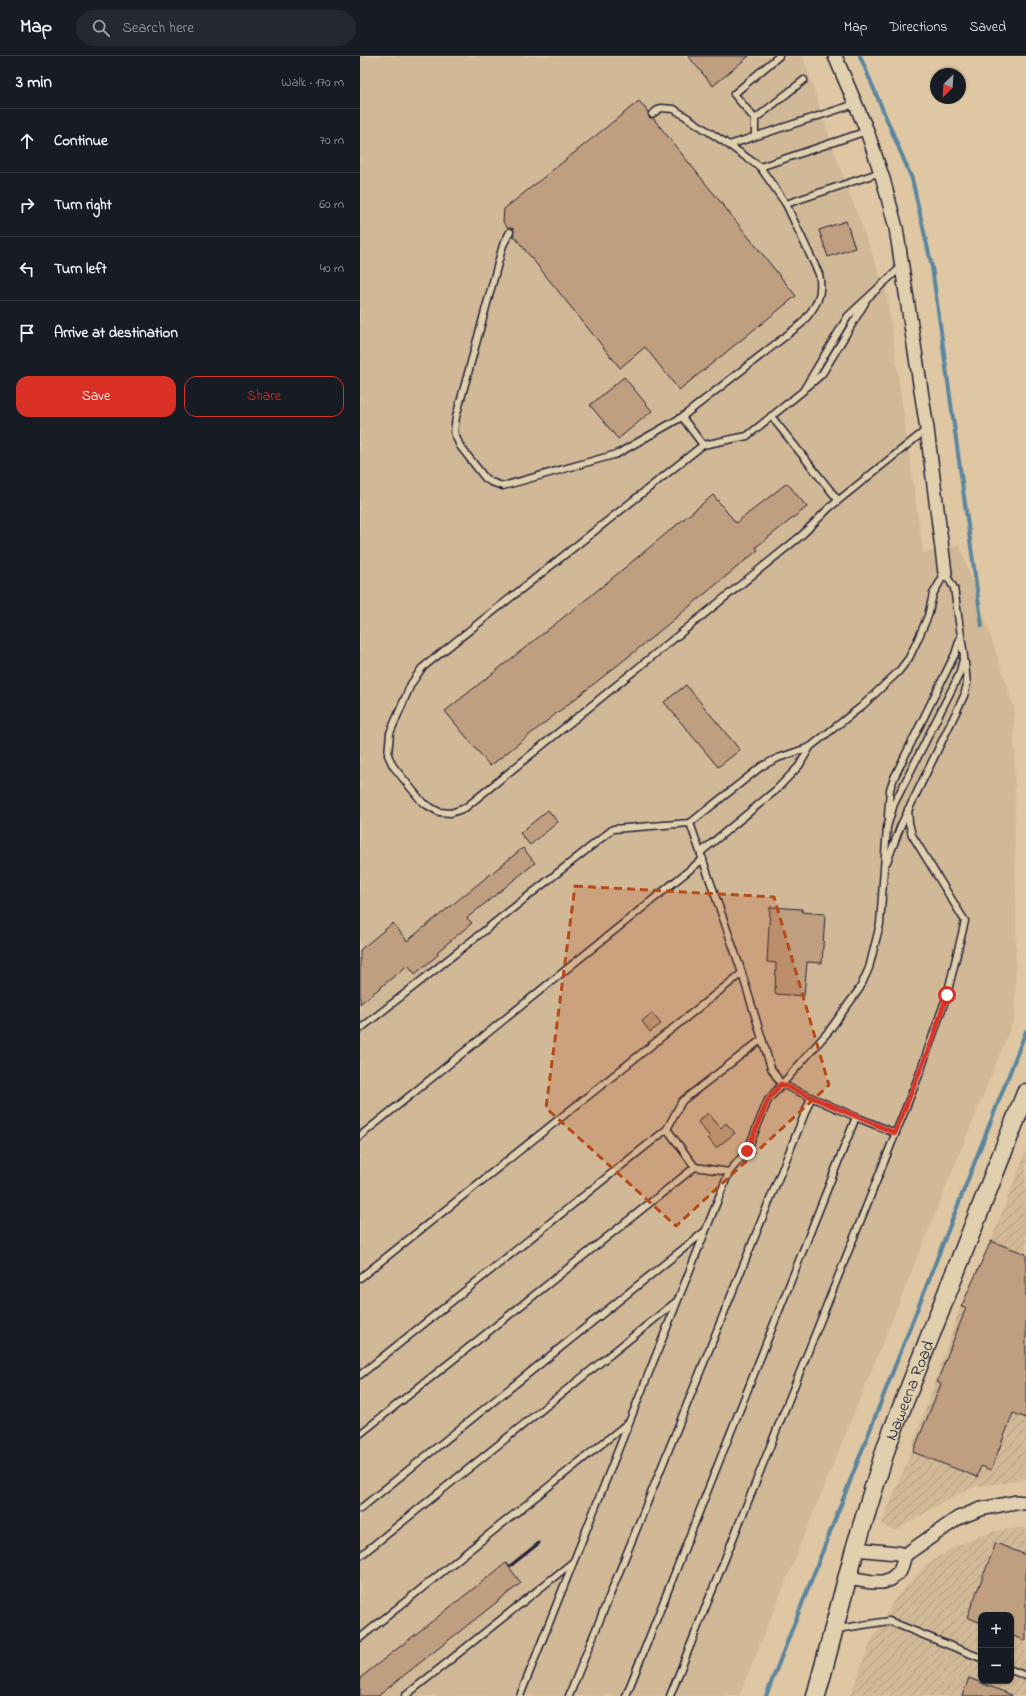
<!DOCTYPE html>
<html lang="en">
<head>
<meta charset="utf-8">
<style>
  :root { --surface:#171b24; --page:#242831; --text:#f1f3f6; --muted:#9ea1a6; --line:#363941; --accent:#d93025 }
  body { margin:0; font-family:"Indie Flower",sans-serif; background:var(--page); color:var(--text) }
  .controls { position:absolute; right:12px; bottom:12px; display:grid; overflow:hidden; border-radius:8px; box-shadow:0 1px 3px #0004 }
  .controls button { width:36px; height:36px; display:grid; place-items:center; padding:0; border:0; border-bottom:1px solid var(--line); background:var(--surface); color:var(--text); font:20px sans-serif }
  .compass { position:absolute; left:570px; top:12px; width:36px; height:36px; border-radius:50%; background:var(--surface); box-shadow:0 1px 3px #0004; rotate:205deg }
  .stop { position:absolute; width:12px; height:12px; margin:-9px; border:3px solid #d93025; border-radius:50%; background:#fff }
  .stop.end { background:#d93025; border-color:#fff; box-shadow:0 1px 4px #0008 }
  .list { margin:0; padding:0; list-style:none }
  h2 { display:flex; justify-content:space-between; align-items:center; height:52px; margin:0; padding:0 16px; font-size:17px }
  h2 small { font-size:13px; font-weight:400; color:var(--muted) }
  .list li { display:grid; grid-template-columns:26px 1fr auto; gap:12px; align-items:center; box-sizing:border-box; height:64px; padding:0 16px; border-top:1px solid var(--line) }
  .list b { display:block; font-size:15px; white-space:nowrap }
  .list em { font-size:13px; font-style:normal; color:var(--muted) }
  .actions { display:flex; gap:8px; padding:12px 16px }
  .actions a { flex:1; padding:9px 0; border:1px solid var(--accent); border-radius:12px; text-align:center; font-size:14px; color:var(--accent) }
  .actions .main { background:var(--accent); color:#fff }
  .icon { flex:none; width:22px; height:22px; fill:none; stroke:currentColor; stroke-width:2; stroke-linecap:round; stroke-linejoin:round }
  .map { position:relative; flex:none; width:666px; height:1640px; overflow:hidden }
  header { display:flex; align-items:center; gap:24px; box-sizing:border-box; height:56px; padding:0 20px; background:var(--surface); border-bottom:1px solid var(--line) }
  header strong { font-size:19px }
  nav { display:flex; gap:22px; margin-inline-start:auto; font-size:14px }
  .search { width:280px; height:36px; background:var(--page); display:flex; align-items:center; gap:10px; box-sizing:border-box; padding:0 14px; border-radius:22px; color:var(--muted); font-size:15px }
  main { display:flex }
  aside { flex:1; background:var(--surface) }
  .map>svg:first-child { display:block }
</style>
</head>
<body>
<header>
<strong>Map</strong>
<div class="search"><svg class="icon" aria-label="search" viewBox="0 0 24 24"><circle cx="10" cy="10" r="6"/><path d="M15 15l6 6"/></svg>Search here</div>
<nav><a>Map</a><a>Directions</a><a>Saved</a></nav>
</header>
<main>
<aside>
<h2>3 min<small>Walk · 170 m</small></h2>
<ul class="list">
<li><svg class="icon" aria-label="ahead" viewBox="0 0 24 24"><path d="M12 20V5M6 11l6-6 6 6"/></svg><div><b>Continue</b></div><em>70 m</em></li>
<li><svg class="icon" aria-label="right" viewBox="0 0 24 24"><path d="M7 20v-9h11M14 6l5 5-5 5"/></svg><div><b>Turn right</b></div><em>60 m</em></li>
<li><svg class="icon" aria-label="left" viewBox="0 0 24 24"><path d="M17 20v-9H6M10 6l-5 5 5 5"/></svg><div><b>Turn left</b></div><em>40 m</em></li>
<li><svg class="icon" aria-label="arrive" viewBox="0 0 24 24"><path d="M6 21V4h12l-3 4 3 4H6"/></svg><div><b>Arrive at destination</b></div></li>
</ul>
<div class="actions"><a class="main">Save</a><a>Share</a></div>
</aside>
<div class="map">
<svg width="666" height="1640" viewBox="0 0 666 1640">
  <defs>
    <pattern id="industrial-furrows" width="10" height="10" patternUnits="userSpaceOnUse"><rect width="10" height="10" fill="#d1b896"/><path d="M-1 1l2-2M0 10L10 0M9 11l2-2" fill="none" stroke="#b39e82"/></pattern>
  </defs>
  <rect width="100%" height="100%" fill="#dfc7a3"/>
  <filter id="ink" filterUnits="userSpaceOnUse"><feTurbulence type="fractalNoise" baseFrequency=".025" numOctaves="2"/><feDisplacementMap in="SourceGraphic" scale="8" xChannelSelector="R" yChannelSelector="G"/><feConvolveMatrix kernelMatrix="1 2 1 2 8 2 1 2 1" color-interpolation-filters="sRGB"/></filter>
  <g filter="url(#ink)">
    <path fill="#d1b896" d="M 0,0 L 443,0 L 476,100 L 527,239 L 563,497 L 600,489 L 654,651 L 656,866 L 655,961 L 379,1640 L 0,1640 Z"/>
    <g fill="url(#industrial-furrows)" fill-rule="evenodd">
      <path d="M 666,1095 L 666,1424 L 613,1431 L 581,1447 L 537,1474 L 527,1472 L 522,1467 L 550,1399 L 600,1252 L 631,1185 Z"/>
      <path d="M 666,1471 L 666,1640 L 490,1640 L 511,1586 L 534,1544 L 568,1507 L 596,1490 L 634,1475 ZM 621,1559 L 651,1559 L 651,1625 L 621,1625 Z"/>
    </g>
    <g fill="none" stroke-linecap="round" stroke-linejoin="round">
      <g stroke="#5b869f" stroke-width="4">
        <path d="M 500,0 L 552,123 L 572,211 L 622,570"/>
        <path d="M 406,1640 L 666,975"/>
      </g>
    </g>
    <g fill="#bf9f80" stroke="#22223b">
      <path d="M 328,0 L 389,0 L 353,30 Z"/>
      <path d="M 279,45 L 288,56 L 289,61 L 293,62 L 436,240 L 319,334 L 285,291 L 260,312 L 153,179 L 154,173 L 148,172 L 143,166 L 144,153 Z"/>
      <path d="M 486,165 L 495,192 L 468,201 L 459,174 Z"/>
      <path d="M 264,321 L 292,355 L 258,383 L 230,349 Z"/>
      <path d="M 427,427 L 447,451 L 396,491 L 398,494 L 273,597 L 130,710 L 85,655 L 228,542 L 353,439 L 376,467 Z"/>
      <path d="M 326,629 L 380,694 L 358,711 L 304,646 Z"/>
      <path d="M 188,754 L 198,766 L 170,789 L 160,777 Z"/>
      <path d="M 163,792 L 175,807 L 107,862 L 112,867 L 77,896 L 79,898 L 55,918 L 48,909 L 0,948 L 0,894 L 33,867 L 47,885 Z"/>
      <path d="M 410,851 L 442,853 L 442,856 L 465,858 L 462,907 L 447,906 L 444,940 L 415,938 L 416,907 L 407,906 Z"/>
      <path d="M 292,957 L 301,968 L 290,976 L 282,965 Z"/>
      <path d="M 348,1057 L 361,1072 L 366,1067 L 375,1077 L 356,1092 L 348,1082 L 350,1081 L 338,1066 Z"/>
      <path d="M 631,1185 L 666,1198 L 666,1362 L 653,1357 L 631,1414 L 621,1410 L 617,1421 L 553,1396 L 581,1328 L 577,1326 L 606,1252 L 601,1251 Z"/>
      <path d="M 636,1487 L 666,1499 L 666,1585 L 651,1579 L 651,1559 L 621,1559 L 621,1567 L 607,1561 Z"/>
      <path d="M 146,1507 L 161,1527 L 18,1640 L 0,1640 L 0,1622 Z"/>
      <path d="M 609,1622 L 652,1639 L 652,1640 L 602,1640 Z"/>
    </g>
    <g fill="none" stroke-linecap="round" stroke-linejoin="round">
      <defs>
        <g id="lane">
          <path d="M 292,58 L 301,52 L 314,53 L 369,89 L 495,48"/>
          <path d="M 395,63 L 374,38 L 419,0"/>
          <path d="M 395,80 L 395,63 L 444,24"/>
          <path d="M 369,89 L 400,111 L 426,148"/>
          <path d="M 400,111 L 507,75"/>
          <path d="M 150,176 L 143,189 L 96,361 L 94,376 L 100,390 L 125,422 L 131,426 L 143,430 L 257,398 L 322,361 L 441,268 C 455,252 464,240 459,218 L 426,148 L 521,116"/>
          <path d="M 542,210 L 488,260 L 443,335 L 387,380 L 343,389 L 62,612 L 51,628 L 30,677 L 28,699 L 33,710 L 63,747 L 79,756 L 91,757 L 105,752 L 442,479 L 469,452 L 567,373"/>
          <path d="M 447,331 L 462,318 L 505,247"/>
          <path d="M 411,360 L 478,444"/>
          <path d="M 322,361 L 343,389"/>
          <path d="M 528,760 L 530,733 L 534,722 L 595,598 L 600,583"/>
          <path d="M 330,767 L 380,911 L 411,1012 L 421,1028 L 496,1061"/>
          <path d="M 341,796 L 416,734 L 439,710 L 450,691"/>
          <path d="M 527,806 L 541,769 L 604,640 L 607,628 L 605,607"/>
          <path d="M 0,973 L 253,773 L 330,767 L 402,710 L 418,702 L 450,691 L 502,650 L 539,615 L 549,602 L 558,583 L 568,560 L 573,538 L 585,517 L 594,532 L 604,600 L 599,619 L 534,748 L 527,771 L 520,868 L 509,912 L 500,932 L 469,975 L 408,1044 L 387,1095 L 369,1116 L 160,1640"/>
          <path d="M 307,1073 L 335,1111"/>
          <path d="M 0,1080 L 343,803"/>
          <path d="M 0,1222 L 382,917"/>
          <path d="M 0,1319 L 307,1073 L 322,1045 L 402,983"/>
          <path d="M 0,1378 L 335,1111 L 369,1116"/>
          <path d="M 0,1453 L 344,1176"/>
          <path d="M 0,1500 L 317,1245"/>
          <path d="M 477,1573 L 529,1565 L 621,1602"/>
          <path d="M 0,1582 L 269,1366"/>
          <path d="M 651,1614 L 666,1620"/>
          <path d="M 45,1640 L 213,1506"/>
          <path d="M 209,1640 L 451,1042"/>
          <path d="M 266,1640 L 496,1061 L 535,1077"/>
          <path d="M 310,1640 L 559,1019 L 587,939 L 605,865 L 552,779 L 549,767 L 548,753"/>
        </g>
        <g id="street">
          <path d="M 475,0 L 507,75 L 523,123 L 536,172 L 567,373 L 585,517"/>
          <path d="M 495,1493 L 537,1497 L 545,1499"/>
          <path d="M 488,1522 L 512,1526 L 523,1526 L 531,1523 L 540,1515 L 545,1499 L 598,1462 L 621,1453 L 656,1446 L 666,1447"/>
        </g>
        <g id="secondary">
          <path id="s1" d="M 456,1640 L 495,1493 L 527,1389 L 666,1037"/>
        </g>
      </defs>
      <use href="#lane" stroke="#22223b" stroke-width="9"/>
      <use href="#street" stroke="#22223b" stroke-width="16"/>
      <use href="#secondary" stroke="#22223b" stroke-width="21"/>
      <use href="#lane" stroke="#e1d0ad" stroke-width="6"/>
      <use href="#street" stroke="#e1d0ad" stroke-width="13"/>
      <use href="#secondary" stroke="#e1d0ad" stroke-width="18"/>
      <path stroke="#22223b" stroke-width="3" d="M 150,1510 L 179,1487"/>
    </g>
  </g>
  <g fill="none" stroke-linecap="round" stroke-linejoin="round" filter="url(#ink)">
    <path stroke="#d93025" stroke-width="5" d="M 387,1095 L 408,1044 L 421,1028 L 535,1077 L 572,985 L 587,939"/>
  </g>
  <path fill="#b64b18" fill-opacity="0.2" stroke="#b64b18" stroke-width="3" stroke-dasharray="8 5" stroke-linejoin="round" d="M 215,830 L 414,841 L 469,1029 L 316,1170 L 186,1052 Z"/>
  <g text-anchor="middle" stroke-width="3" stroke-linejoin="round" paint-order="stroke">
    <g font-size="17" fill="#22223b" stroke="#e1d0ad">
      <text dy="6" stroke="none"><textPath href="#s1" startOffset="320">Naweena Road</textPath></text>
    </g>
  </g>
</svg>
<div class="controls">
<button>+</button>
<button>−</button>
</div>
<svg class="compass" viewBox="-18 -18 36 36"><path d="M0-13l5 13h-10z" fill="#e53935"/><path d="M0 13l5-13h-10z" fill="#9ea1a6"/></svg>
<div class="stop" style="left:587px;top:939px"></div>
<div class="stop end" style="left:387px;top:1095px"></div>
</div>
</main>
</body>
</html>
